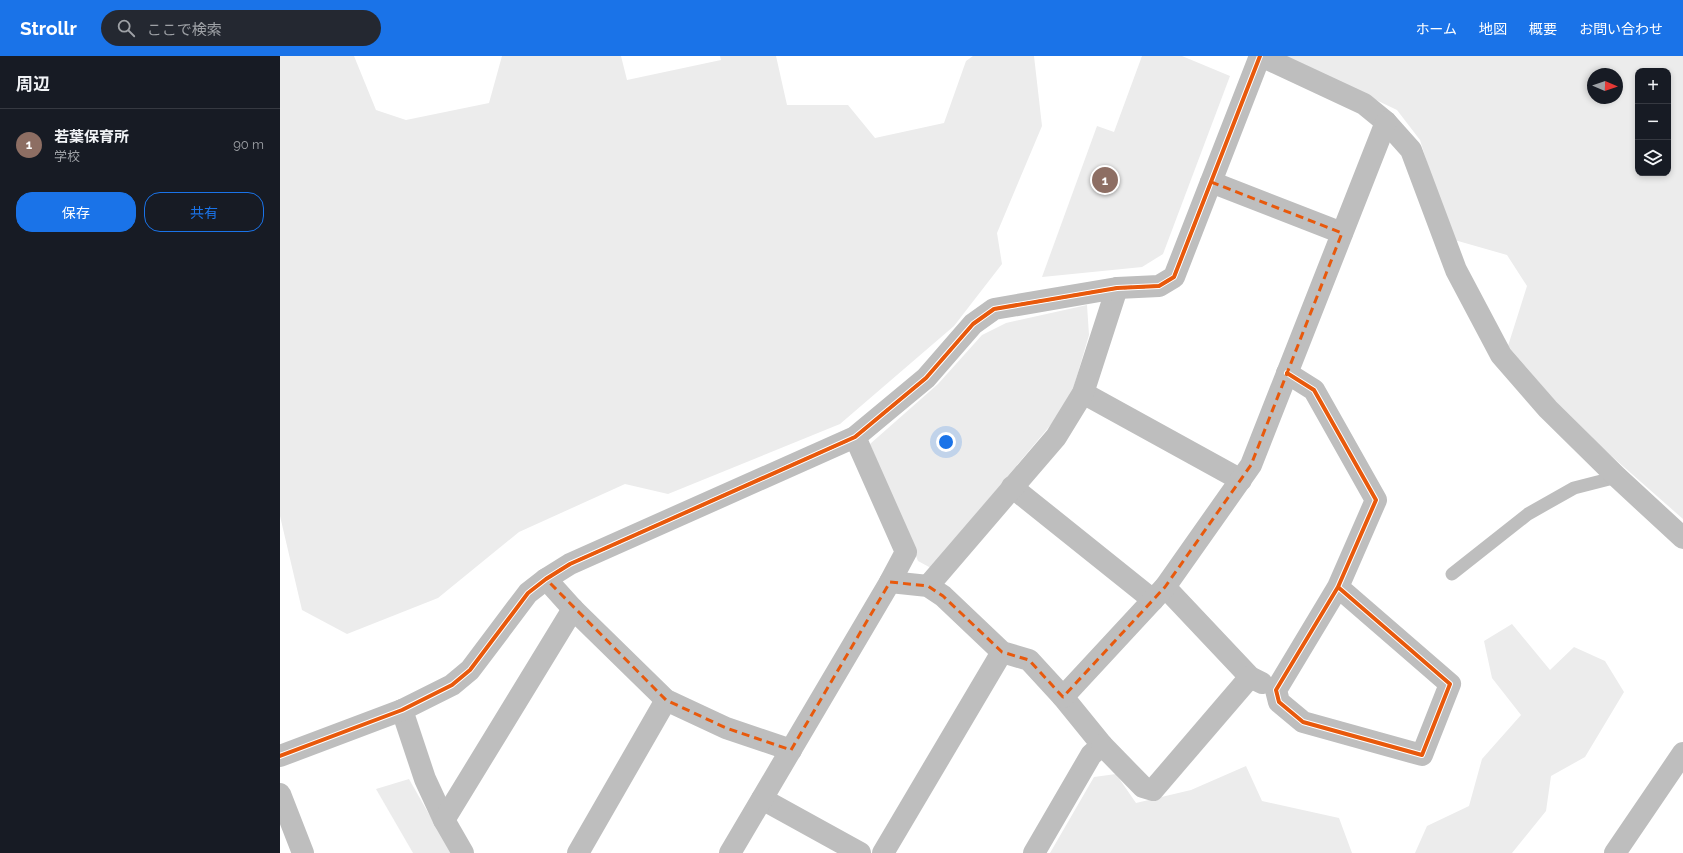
<!DOCTYPE html>
<html lang="ja">
<head>
<meta charset="utf-8">
<style>
  :root { --surface:#171b24; --page:#242831; --text:#f1f3f6; --muted:#9ea1a6; --line:#363941; --accent:#1a73e8 }
  body { margin:0; font-family:Raleway,"Noto Sans JP",sans-serif; background:var(--page); color:var(--text) }
  .controls { position:absolute; right:12px; top:12px; display:grid; overflow:hidden; border-radius:8px; box-shadow:0 2px 6px #0003 }
  .controls button { width:36px; height:36px; display:grid; place-items:center; padding:0; border:0; border-bottom:1px solid var(--line); background:var(--surface); color:var(--text); font:20px sans-serif }
  .compass { position:absolute; left:1307px; top:12px; width:36px; height:36px; border-radius:50%; background:var(--surface); box-shadow:0 2px 6px #0003; rotate:92deg }
  .you { position:absolute; left:666px; top:386px; width:14px; height:14px; margin:-10px; border:3px solid #fff; border-radius:50%; background:#1a73e8; box-shadow:0 0 0 6px #1a73e833 }
  .badge { display:grid; place-items:center; width:26px; height:26px; border-radius:50%; background:var(--accent); color:#fff; font-size:13px; font-weight:700 }
  .pin { position:absolute; translate:-50% -50%; border:2px solid #fff; box-shadow:0 1px 4px #0006 }
  .list { margin:0; padding:0; list-style:none }
  h2 { display:flex; justify-content:space-between; align-items:center; height:52px; margin:0; padding:0 16px; font-size:17px }
  h2 small { font-size:13px; font-weight:400; color:var(--muted) }
  .list li { display:grid; grid-template-columns:26px 1fr auto; gap:12px; align-items:center; box-sizing:border-box; height:72px; padding:0 16px; border-top:1px solid var(--line) }
  .list b { display:block; font-size:15px; white-space:nowrap }
  .list p { margin:0; font-size:13px; white-space:nowrap; color:var(--muted) }
  .list em { font-size:13px; font-style:normal; color:var(--muted) }
  .actions { display:flex; gap:8px; padding:12px 16px }
  .actions a { flex:1; padding:9px 0; border:1px solid var(--accent); border-radius:16px; text-align:center; font-size:14px; color:var(--accent) }
  .actions .main { background:var(--accent); color:#fff }
  .icon { flex:none; width:22px; height:22px; fill:none; stroke:currentColor; stroke-width:2; stroke-linecap:round; stroke-linejoin:round }
  .map { position:relative; flex:none; width:1403px; height:797px; overflow:hidden }
  header { display:flex; align-items:center; gap:24px; box-sizing:border-box; height:56px; padding:0 20px; background:var(--accent); color:#fff }
  header strong { font-size:19px }
  nav { display:flex; gap:22px; margin-inline-start:auto; font-size:14px }
  .search { width:280px; height:36px; background:var(--page); display:flex; align-items:center; gap:10px; box-sizing:border-box; padding:0 14px; border-radius:22px; color:var(--muted); font-size:15px }
  main { display:flex }
  aside { flex:1; background:var(--surface) }
  .map>svg:first-child { display:block }
</style>
</head>
<body>
<header>
<strong>Strollr</strong>
<div class="search"><svg class="icon" aria-label="search" viewBox="0 0 24 24"><circle cx="10" cy="10" r="6"/><path d="M15 15l6 6"/></svg>ここで検索</div>
<nav><a>ホーム</a><a>地図</a><a>概要</a><a>お問い合わせ</a></nav>
</header>
<main>
<aside>
<h2>周辺<small></small></h2>
<ul class="list">
<li><span class="badge" style="background:#8d6e63">1</span><div><b>若葉保育所</b><p>学校</p></div><em>90 m</em></li>
</ul>
<div class="actions"><a class="main">保存</a><a>共有</a></div>
</aside>
<div class="map">
<svg width="1403" height="797" viewBox="0 0 1403 797">
  <rect width="100%" height="100%" fill="#fff"/>
  <g fill="#ececec" fill-rule="evenodd">
    <path d="M 0,0 L 74,0 L 96,54 L 126,64 L 209,47 L 222,0 L 341,0 L 347,24 L 441,4 L 440,0 L 496,0 L 507,49 L 568,49 L 595,82 L 664,67 L 686,5 L 693,0 L 754,0 L 762,70 L 717,177 L 722,208 L 674,270 L 560,368 L 388,438 L 345,428 L 239,476 L 158,542 L 67,578 L 22,554 L 0,460 Z"/>
    <path d="M 862,0 L 902,0 L 950,20 L 883,198 L 862,211 L 762,221 L 817,70 L 834,76 Z"/>
    <path d="M 1004,0 L 1403,0 L 1403,463 L 1294,367 L 1228,290 L 1247,230 L 1227,199 L 1171,183 L 1140,84 L 1117,54 ZM 1358,15 L 1388,15 L 1388,117 L 1358,117 ZM 1313,18 L 1337,18 L 1337,42 L 1313,42 Z"/>
    <path d="M 807,249 L 809,279 L 789,347 L 651,512 L 638,505 L 590,388 L 658,328 L 702,279 L 726,267 Z"/>
    <path d="M 1232,568 L 1270,614 L 1294,591 L 1325,605 L 1344,636 L 1305,701 L 1271,720 L 1266,755 L 1232,797 L 1135,797 L 1147,770 L 1189,750 L 1202,703 L 1241,659 L 1212,622 L 1204,585 Z"/>
    <path d="M 966,710 L 982,745 L 1059,762 L 1072,797 L 770,797 L 814,721 L 836,718 L 856,747 L 911,734 Z"/>
    <path d="M 129,723 L 171,797 L 133,797 L 96,733 Z"/>
  </g>
  <g fill="none" stroke-linecap="round" stroke-linejoin="round">
    <path stroke="#bebebe" stroke-width="13" d="M 1172,518 L 1248,458 L 1294,432 L 1337,421"/>
    <g stroke="#bebebe" stroke-width="22">
      <path d="M 981,0 L 1084,48 L 1106,66 L 1131,94 L 1176,214 L 1221,299 L 1268,353 L 1337,421 L 1403,482"/>
      <path d="M 931,126 L 1062,177"/>
      <path d="M 1007,317 L 1034,334 L 1096,444 L 1058,531 L 996,634 L 999,646 L 1023,666 L 1142,699 L 1170,628 L 1058,531"/>
      <path d="M 803,337 L 961,424"/>
      <path d="M 732,431 L 873,544"/>
      <path d="M 266,523 L 293,553 L 386,644 L 446,672 L 511,694"/>
      <path d="M 610,526 L 648,530 L 663,540 L 722,596 L 749,604 L 783,641 L 822,689 L 811,699 L 754,797"/>
      <path d="M 648,530 L 776,381 L 803,337 L 837,232"/>
      <path d="M 885,531 L 970,621 L 982,627"/>
      <path d="M 783,641 L 885,531 L 971,409 L 1106,66"/>
      <path d="M 122,654 L 145,723 L 164,764 L 183,797"/>
      <path d="M 822,689 L 863,731 L 873,734 L 970,621"/>
      <path d="M 0,700 L 122,654 L 172,629 L 190,614 L 248,537 L 266,523 L 290,508 L 575,381 L 646,322 L 693,268 L 714,253 L 837,232 L 879,230 L 894,221 L 980,0"/>
      <path d="M 0,738 L 23,797"/>
      <path d="M 482,743 L 580,797"/>
      <path d="M 164,764 L 293,553"/>
      <path d="M 298,797 L 386,644"/>
      <path d="M 450,797 L 610,526 L 626,496 L 575,381"/>
      <path d="M 603,797 L 722,596"/>
      <path d="M 1335,797 L 1403,697"/>
    </g>
    <defs>
      <g id="cycleway">
        <path d="M 1007,317 L 1034,334 L 1096,444 L 1058,531 L 996,634 L 999,646 L 1023,666 L 1142,699 L 1170,628 L 1058,531"/>
        <path d="M 0,700 L 122,654 L 172,629 L 190,614 L 248,537 L 266,523 L 290,508 L 575,381 L 646,322 L 693,268 L 714,253 L 837,232 L 879,230 L 894,221 L 980,0"/>
      </g>
    </defs>
    <use href="#cycleway" stroke="#fff" stroke-width="6"/>
    <use href="#cycleway" stroke="#e8590c" stroke-width="4"/>
  </g>
  <path fill="none" stroke="#e8590c" stroke-width="3" stroke-dasharray="8 5" stroke-linejoin="round" d="M 931,126 L 1062,177 L 971,409 L 885,531 L 783,641 L 749,604 L 722,596 L 663,540 L 648,530 L 610,526 L 511,694 L 446,672 L 386,644 L 266,523 L 290,508 L 575,381 L 646,322 L 693,268 L 714,253 L 837,232 L 879,230 L 894,221 Z"/>
</svg>
<div class="controls">
<button>+</button>
<button>−</button>
<button><svg class="icon" aria-label="layers" viewBox="0 0 24 24"><path d="M12 4l9 5-9 5-9-5zM3 14l9 5 9-5"/></svg></button>
</div>
<svg class="compass" viewBox="-18 -18 36 36"><path d="M0-13l5 13h-10z" fill="#e53935"/><path d="M0 13l5-13h-10z" fill="#9ea1a6"/></svg>
<div class="you"></div>
<div class="pin badge" style="left:825px;top:124px;background:#8d6e63">1</div>
</div>
</main>
</body>
</html>
